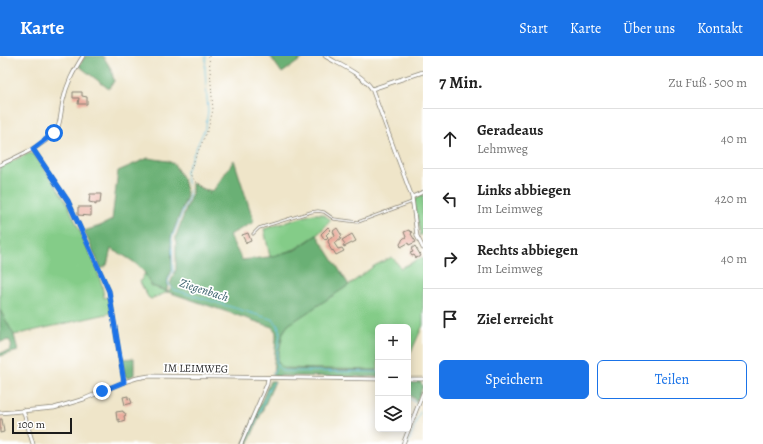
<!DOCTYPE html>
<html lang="de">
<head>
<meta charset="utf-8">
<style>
  :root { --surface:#fff; --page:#f6f6f6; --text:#222; --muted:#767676; --line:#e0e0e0; --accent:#1a73e8 }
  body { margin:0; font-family:Alegreya,serif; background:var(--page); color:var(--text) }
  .controls { position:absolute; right:12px; bottom:12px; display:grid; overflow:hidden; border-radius:6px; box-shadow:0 2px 10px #0003 }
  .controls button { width:36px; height:36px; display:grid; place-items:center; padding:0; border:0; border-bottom:1px solid var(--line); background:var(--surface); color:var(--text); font:20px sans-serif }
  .scale { position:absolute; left:12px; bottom:10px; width:60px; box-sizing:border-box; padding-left:4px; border:2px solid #1c1c1c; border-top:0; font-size:11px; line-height:14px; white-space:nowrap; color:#1c1c1c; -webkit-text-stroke:3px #fff; paint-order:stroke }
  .stop { position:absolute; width:12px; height:12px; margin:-9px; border:3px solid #1a73e8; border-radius:50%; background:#fff }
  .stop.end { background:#1a73e8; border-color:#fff; box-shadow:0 1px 4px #0008 }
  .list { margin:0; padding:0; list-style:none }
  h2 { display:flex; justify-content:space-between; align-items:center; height:52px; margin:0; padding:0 16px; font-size:17px }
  h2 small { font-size:13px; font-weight:400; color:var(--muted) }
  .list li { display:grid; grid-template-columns:26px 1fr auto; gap:12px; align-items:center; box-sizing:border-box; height:60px; padding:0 16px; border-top:1px solid var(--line) }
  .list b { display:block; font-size:15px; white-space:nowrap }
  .list p { margin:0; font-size:13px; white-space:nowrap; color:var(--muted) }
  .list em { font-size:13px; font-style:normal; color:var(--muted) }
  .actions { display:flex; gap:8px; padding:12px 16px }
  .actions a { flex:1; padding:9px 0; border:1px solid var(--accent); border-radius:6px; text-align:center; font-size:14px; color:var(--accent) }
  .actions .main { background:var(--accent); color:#fff }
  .icon { flex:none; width:22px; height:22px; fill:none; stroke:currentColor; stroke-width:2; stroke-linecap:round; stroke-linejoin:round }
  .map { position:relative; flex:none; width:423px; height:388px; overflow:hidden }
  header { display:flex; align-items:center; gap:24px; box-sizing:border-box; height:56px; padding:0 20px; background:var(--accent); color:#fff }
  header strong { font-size:19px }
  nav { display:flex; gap:22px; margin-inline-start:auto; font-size:14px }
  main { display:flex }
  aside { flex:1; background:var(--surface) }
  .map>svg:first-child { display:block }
</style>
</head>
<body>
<header>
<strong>Karte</strong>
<nav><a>Start</a><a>Karte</a><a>Über uns</a><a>Kontakt</a></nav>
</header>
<main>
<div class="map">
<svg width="423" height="388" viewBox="0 0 423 388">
  <rect width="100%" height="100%" fill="#fff"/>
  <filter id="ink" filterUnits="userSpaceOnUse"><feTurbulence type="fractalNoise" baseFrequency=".025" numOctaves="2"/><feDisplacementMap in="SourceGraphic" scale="8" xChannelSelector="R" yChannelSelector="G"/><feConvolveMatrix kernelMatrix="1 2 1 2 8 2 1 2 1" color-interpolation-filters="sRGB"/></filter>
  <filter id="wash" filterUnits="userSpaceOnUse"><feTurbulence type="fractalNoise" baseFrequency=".012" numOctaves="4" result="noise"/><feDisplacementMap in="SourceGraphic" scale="16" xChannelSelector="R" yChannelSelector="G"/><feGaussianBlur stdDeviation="0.9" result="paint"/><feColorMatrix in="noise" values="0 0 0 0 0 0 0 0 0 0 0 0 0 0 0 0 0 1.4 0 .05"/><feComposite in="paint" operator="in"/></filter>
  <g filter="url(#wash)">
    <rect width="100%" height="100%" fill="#efe5c9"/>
    <g fill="#84cc88" stroke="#507452">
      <path d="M 29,97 L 34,98 L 66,145 L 99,216 L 98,218 L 102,229 L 104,242 L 108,241 L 111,257 L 14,279 L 0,254 L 0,111 Z"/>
      <path d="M 423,138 L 423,178 L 419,180 L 420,176 L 414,147 L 416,142 Z"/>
      <path d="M 313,158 L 323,158 L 331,164 L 318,178 L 295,193 L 270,201 L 264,173 Z"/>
      <path d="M 392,201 L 401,212 L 423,201 L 423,269 L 408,303 L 408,271 L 378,271 L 378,314 L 284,312 L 277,305 L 283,277 L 288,269 L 349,229 L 374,210 Z"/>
      <path d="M 145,217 L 151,230 L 168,236 L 151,243 L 148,241 L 140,226 Z"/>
    </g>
    <g fill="#6bb074" stroke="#446648">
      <path d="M 85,0 L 103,0 L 111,13 L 114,25 L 109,33 L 79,10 Z"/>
      <path d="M 270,0 L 306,0 L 282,17 Z"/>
      <path d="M 148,102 L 168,105 L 174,108 L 183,123 L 187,140 L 171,181 L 172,214 L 168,222 L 167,235 L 152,230 C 149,225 147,220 144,216 C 135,205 123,199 111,193 L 107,209 L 101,213 L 84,175 L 100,170 L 112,164 L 118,115 Z"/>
      <path d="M 234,104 L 254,166 L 229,179 L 242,204 L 269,201 L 295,194 L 317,179 L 349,229 L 288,269 L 283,276 L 277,305 L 284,313 L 378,315 L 378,321 L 273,320 L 276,283 L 276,276 L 272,271 L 168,236 L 172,230 L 170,228 L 176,213 L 176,180 L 192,137 L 192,127 L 203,133 L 213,135 Z"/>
      <path d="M 0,254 L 14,279 L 18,295 L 0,300 L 0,297 L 10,295 C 12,291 12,288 9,284 L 0,286 Z"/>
      <path d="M 134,302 L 134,319 L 127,322 L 124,318 L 121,303 Z"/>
      <path d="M 270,325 L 275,325 L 248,388 L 243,388 Z"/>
      <path d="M 408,325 L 420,325 L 423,330 L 417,345 L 408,338 Z"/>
    </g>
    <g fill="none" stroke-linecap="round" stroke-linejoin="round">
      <g stroke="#5ebedc" stroke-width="1">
        <path d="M 206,0 L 205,14 L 208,55 L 206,70 L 186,115 C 185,124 190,131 189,140 L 172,182 L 173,216 L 168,225 L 169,229 L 175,234 L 274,264 L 278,270 L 280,277 L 276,306 C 277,311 279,313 283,315 L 378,316"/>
        <path d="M 273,318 L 276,311"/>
        <path d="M 408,341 L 417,348"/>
        <path d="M 245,388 L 258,360 L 269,332 L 274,326"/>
        <path d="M 408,388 L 420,356"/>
      </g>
    </g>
    <g id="blocks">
      <g fill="#ebad9f">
        <path d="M 73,36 L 82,36 L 82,40 L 87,41 L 87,48 L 78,48 L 79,42 L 73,42 Z"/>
        <path d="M 90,138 L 101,138 L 100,147 L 96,147 L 96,149 L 94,148 L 94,147 L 89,146 Z"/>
        <path d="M 78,151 L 91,151 L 91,160 L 78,159 Z"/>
        <path d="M 328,171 L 331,174 L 326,179 L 328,181 L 325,184 L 321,178 Z"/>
        <path d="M 337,172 L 342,180 L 340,181 L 341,182 L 340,184 L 334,187 L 338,193 L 342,192 L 344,195 L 336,199 L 333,194 L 332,195 L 329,190 L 330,189 L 328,186 L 329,183 L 335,180 L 333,175 Z"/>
        <path d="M 409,174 L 410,176 L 411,175 L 412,177 L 411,178 L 416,186 L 409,189 L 408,187 L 401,191 L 400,188 L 402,185 L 402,184 L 404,182 L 406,181 L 404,176 Z"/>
        <path d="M 248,177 L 251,185 L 246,187 L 242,179 Z"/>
        <path d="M 352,178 L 356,185 L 344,191 L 343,189 L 345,188 L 342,184 Z"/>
        <path d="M 415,190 L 421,200 L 416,202 L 414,199 L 412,200 L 410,197 L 413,196 L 411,193 Z"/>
        <path d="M 128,340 L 128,343 L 130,342 L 132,347 L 125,349 L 123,341 Z"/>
        <path d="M 123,355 L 123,356 L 125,357 L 126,359 L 124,360 L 125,364 L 119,366 L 119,363 L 117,364 L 116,356 Z"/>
        <path d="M 0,363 L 2,363 L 4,376 L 0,377 Z"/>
      </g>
    </g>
  </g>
  <g filter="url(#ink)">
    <use href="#blocks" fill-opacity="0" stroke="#868072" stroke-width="1"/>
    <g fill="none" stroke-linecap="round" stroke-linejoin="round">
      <defs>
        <path id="service" d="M 253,178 L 259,172 L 311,156 L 318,155 L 324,156 L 334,163 L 358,166 L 412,146"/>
        <g id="minor">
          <path d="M 325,0 C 340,9 362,18 372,33 L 412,141 L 417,180 L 423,192"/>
          <path d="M 372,33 L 423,16"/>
          <path d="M 33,93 L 68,145 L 109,235 L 124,326"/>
          <path d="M 0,109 C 16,101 49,88 57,73 C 61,66 61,53 63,45 C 67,27 73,16 83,0"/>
          <path d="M 412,141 L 423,136"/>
          <path d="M 408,323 L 423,323"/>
          <path d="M 23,354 L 33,388"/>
          <path d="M 0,357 L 54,352 L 84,343 L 124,326 L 137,322 L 149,320 L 378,323"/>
          <path d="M 241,388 L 267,328 L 268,322"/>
          <path d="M 403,388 L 423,337"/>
        </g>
      </defs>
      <use href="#service" stroke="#868072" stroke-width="3"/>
      <use href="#minor" stroke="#868072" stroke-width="4.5"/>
      <path stroke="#868072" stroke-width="1" stroke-dasharray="1 3" stroke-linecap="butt" d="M 209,0 L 213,54 L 208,73 L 190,114 L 191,120 L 196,126 L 214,138"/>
      <use href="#service" stroke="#fff" stroke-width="1.5"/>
      <use href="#minor" stroke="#fff" stroke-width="3"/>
    </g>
  </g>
  <g fill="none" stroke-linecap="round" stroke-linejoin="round" filter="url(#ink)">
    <path stroke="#1a73e8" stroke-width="5" d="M 54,77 L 33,93 L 68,145 L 109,235 L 124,326 L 102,335"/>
  </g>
  <g text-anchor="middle" stroke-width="3.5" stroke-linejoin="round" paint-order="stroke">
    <g font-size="11" fill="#1c1c1c" stroke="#fff">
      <text transform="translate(196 312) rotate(1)" y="4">IM LEIMWEG</text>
    </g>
    <g font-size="12" font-style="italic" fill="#365d69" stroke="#fff">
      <text transform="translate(204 234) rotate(18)" y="4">Ziegenbach</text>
    </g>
  </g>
</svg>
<div class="controls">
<button>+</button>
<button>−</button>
<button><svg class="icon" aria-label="layers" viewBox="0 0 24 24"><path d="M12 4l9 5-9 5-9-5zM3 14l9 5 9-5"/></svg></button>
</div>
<div class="scale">100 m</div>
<div class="stop" style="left:54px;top:77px"></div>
<div class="stop end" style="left:102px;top:335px"></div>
</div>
<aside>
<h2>7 Min.<small>Zu Fuß · 500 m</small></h2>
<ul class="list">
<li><svg class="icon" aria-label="ahead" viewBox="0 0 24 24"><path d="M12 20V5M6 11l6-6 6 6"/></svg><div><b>Geradeaus</b><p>Lehmweg</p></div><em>40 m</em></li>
<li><svg class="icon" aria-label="left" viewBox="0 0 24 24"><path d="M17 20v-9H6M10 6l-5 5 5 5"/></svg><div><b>Links abbiegen</b><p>Im Leimweg</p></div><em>420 m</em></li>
<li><svg class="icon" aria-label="right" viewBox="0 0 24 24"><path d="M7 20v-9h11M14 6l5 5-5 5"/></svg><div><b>Rechts abbiegen</b><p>Im Leimweg</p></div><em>40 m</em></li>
<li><svg class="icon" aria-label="arrive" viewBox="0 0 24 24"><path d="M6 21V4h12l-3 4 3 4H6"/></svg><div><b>Ziel erreicht</b></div></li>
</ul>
<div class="actions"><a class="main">Speichern</a><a>Teilen</a></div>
</aside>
</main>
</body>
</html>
